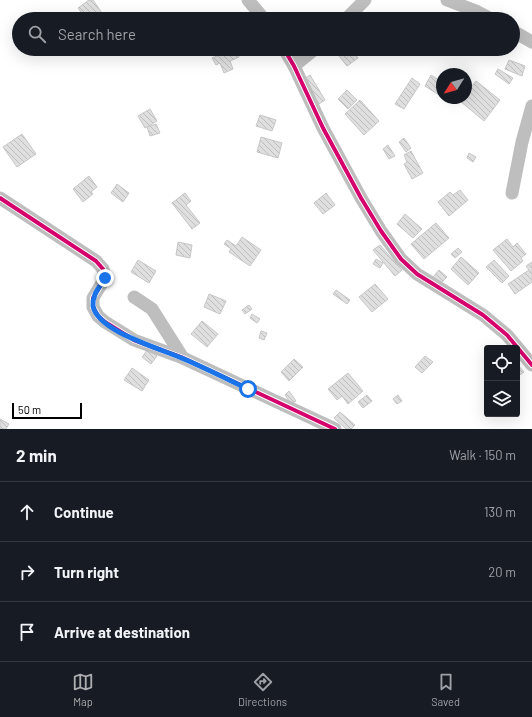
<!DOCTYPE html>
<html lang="en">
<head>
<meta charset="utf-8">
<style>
  :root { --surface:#171b24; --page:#242831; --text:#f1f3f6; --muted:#9ea1a6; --line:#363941; --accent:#adaeaf }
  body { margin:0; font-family:Barlow,sans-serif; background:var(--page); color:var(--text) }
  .controls { position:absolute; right:12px; bottom:12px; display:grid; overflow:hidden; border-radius:4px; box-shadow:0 4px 16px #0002 }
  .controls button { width:36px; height:36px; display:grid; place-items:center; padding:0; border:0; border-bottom:1px solid var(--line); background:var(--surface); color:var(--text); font:20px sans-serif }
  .compass { position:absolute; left:436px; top:68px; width:36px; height:36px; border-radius:50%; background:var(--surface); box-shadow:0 4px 16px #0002; rotate:233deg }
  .scale { position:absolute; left:12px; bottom:10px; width:70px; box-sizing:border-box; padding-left:4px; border:2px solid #000; border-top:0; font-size:11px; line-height:14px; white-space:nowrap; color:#000; -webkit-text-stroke:3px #fff; paint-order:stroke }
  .stop { position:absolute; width:12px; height:12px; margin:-9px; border:3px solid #1a73e8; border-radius:50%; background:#fff }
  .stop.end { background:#1a73e8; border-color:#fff; box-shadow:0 1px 4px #0008 }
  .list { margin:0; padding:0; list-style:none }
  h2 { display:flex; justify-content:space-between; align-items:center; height:52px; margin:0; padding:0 16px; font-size:17px }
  h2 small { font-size:13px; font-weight:400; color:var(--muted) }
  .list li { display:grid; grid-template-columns:26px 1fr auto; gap:12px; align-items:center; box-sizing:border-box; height:60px; padding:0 16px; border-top:1px solid var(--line) }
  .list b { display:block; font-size:15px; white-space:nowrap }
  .list em { font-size:13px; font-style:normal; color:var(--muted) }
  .icon { flex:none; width:22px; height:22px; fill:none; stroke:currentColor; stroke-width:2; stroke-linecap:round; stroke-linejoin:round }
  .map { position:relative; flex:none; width:532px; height:429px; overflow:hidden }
  .search { position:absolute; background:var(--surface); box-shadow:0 4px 16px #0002; left:12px; right:12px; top:12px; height:44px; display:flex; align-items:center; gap:10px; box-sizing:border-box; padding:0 14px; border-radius:22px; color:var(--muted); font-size:15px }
  .sheet { height:232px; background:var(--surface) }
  nav { display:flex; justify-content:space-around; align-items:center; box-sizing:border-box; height:56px; border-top:1px solid var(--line); background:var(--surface); font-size:11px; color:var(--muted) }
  nav a { display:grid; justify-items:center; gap:2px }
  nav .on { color:var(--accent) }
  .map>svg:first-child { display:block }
</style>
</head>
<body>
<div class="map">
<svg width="532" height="429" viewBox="0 0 532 429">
  <defs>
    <pattern id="building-back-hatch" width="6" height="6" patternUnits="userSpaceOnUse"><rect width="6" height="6" fill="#dfdfdf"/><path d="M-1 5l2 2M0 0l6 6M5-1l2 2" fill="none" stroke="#bebebe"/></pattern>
  </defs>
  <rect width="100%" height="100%" fill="#fff"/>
  <g fill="url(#building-back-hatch)" stroke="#c7c7c7">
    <path d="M 89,0 L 93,0 L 102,13 L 94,19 L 86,19 L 78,8 Z"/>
    <path d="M 234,49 L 236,49 L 239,57 L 230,61 L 233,69 L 224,73 L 220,63 L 216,65 L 212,58 Z"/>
    <path d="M 347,49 L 351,49 L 358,58 L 347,66 L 339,56 Z"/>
    <path d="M 358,49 L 366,49 L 367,51 L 362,56 L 357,50 Z"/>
    <path d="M 509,60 L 525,66 L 522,76 L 505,69 Z"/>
    <path d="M 498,69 L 513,78 L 509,84 L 495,74 Z"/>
    <path d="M 310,75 L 325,100 L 319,104 L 304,79 Z"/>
    <path d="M 431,75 L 442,82 L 442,91 L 439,95 L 425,86 Z"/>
    <path d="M 412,78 L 420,84 L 404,109 L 395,104 Z"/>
    <path d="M 476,81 L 500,100 L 484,121 L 460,101 L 462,98 L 466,98 L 466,93 Z"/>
    <path d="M 347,90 L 357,100 L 348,109 L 338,99 Z"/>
    <path d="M 360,100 L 379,121 L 364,135 L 345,114 Z"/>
    <path d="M 150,109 L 157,121 L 145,128 L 138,116 Z"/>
    <path d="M 260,115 L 276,120 L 272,131 L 256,126 Z"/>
    <path d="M 156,124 L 160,133 L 150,136 L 147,127 Z"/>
    <path d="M 22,134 L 36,154 L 17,167 L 3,147 Z"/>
    <path d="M 261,137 L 282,143 L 278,158 L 257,152 Z"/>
    <path d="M 404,138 L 411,148 L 406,152 L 399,142 Z"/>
    <path d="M 388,145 L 395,156 L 389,159 L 383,149 Z"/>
    <path d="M 411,151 L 423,173 L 412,179 L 404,164 L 407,162 L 404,155 Z"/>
    <path d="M 469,153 L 476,157 L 473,162 L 467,158 Z"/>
    <path d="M 89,176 L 97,187 L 91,192 L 93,194 L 83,202 L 73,189 Z"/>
    <path d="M 117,184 L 129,193 L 123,202 L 111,193 Z"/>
    <path d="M 460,190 L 468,200 L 449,216 L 438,202 L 450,192 L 453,195 Z"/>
    <path d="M 185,193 L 191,201 L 186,205 L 200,223 L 192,229 L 172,203 Z"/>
    <path d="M 326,193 L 335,205 L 323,214 L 314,203 Z"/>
    <path d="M 405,214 L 422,229 L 413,238 L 397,224 Z"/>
    <path d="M 436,223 L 449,238 L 424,259 L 411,244 Z"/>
    <path d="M 242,237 L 261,250 L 250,266 L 229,252 L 231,249 L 224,244 L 227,240 L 236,246 Z"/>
    <path d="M 507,239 L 513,247 L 517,243 L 526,254 L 521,258 L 523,261 L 511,271 L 493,250 Z"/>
    <path d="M 178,242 L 192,245 L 190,258 L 176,255 Z"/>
    <path d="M 380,245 L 402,270 L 395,276 L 373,250 Z"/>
    <path d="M 458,248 L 462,252 L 455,258 L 451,254 Z"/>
    <path d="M 461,257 L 479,273 L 468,285 L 451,269 Z"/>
    <path d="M 376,259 L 383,263 L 380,268 L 373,264 Z"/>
    <path d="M 138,260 L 156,271 L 149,283 L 131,272 Z"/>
    <path d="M 494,260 L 509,276 L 502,283 L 486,267 Z"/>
    <path d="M 532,262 L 532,282 L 515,294 L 508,284 L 529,270 L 526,266 Z"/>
    <path d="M 439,270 L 447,277 L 440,284 L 433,277 Z"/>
    <path d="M 375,284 L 388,299 L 372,312 L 359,297 Z"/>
    <path d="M 336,290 L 350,300 L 347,304 L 333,294 Z"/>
    <path d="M 209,294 L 226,301 L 220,314 L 204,307 Z"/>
    <path d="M 249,305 L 252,309 L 245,314 L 242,310 Z"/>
    <path d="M 252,314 L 260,319 L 257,323 L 250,318 Z"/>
    <path d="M 202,321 L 218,334 L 207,347 L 191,334 Z"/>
    <path d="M 261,331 L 267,333 L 264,340 L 259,338 Z"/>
    <path d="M 148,349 L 157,356 L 151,364 L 142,357 Z"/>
    <path d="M 425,356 L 433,362 L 422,373 L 415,367 Z"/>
    <path d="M 294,359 L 303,367 L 289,381 L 281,372 Z"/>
    <path d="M 517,364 L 524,372 L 517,377 Z"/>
    <path d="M 132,368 L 149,380 L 142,391 L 124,380 Z"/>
    <path d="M 348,373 L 363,391 L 348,404 L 342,396 L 337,400 L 328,389 Z"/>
    <path d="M 289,391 L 296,401 L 291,404 L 285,395 Z"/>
    <path d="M 367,395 L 372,401 L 363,408 L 358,402 Z"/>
    <path d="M 398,395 L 402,401 L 397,404 L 393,399 Z"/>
    <path d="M 340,412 L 355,425 L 351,429 L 346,429 L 334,418 Z"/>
    <path d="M 0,419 L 9,424 L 6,429 L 0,429 Z"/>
  </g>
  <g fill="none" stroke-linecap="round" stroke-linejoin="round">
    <g stroke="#bebebe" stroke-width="13">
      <path d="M 248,0 L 264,19"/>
      <path d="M 447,0 L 476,11 L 491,19"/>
      <path d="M 346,19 L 365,0"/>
      <path d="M 513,31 L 532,42"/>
      <path d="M 284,49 L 294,66 L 323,128 L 361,198 L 381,231 L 401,259 L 417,274 L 483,315 L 507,335 L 532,365"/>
      <path d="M 294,66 L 315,49"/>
      <path d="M 512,193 L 522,142 L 532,106"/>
      <path d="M 0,198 L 96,261 L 103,269 L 105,278 L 93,298 L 93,307 L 98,316 L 105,322 L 134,340 L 183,358 L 335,429"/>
      <path d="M 134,297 L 152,309 L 183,358"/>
    </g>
    <defs>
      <g id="cycleway">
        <path d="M 284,49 L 294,66 L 323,128 L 361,198 L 381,231 L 401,259 L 417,274 L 483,315 L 507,335 L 532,365"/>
        <path d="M 0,198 L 96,261 L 103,269 L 105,278 L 93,298 L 93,307 L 98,316 L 105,322 L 134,340 L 183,358 L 335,429"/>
      </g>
    </defs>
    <use href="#cycleway" stroke="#fff" stroke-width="6"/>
    <use href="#cycleway" stroke="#d6006c" stroke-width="4"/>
  </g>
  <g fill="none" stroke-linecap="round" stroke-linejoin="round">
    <path stroke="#1a73e8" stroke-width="5" d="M 105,278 C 100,287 92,294 93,306 C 98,332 162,349 184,359 C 205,368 227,379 248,389"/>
  </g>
</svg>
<div class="controls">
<button><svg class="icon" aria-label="locate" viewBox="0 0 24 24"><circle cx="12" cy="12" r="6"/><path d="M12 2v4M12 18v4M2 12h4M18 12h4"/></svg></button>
<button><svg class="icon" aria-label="layers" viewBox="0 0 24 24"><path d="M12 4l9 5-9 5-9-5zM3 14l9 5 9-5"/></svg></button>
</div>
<svg class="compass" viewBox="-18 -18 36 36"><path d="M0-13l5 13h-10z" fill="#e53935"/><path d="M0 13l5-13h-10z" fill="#9ea1a6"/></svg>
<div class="scale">50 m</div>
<div class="stop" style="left:248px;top:389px"></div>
<div class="stop end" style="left:105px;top:278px"></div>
<div class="search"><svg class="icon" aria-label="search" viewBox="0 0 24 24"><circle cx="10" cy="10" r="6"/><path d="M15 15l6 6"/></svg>Search here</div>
</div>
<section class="sheet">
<h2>2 min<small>Walk · 150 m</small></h2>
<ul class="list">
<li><svg class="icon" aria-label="ahead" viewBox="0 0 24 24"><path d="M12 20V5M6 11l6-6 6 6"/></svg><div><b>Continue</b></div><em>130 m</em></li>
<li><svg class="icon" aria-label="right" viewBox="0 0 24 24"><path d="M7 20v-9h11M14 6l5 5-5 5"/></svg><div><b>Turn right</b></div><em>20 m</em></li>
<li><svg class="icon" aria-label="arrive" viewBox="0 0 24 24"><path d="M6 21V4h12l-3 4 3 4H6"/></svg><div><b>Arrive at destination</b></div></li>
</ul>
</section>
<nav>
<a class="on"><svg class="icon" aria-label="map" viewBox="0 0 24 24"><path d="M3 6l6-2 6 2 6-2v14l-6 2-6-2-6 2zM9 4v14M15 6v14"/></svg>Map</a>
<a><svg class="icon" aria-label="directions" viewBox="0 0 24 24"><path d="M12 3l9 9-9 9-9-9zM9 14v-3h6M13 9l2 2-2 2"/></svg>Directions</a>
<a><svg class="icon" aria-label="saved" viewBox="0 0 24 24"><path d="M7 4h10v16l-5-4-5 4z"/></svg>Saved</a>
</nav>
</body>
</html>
